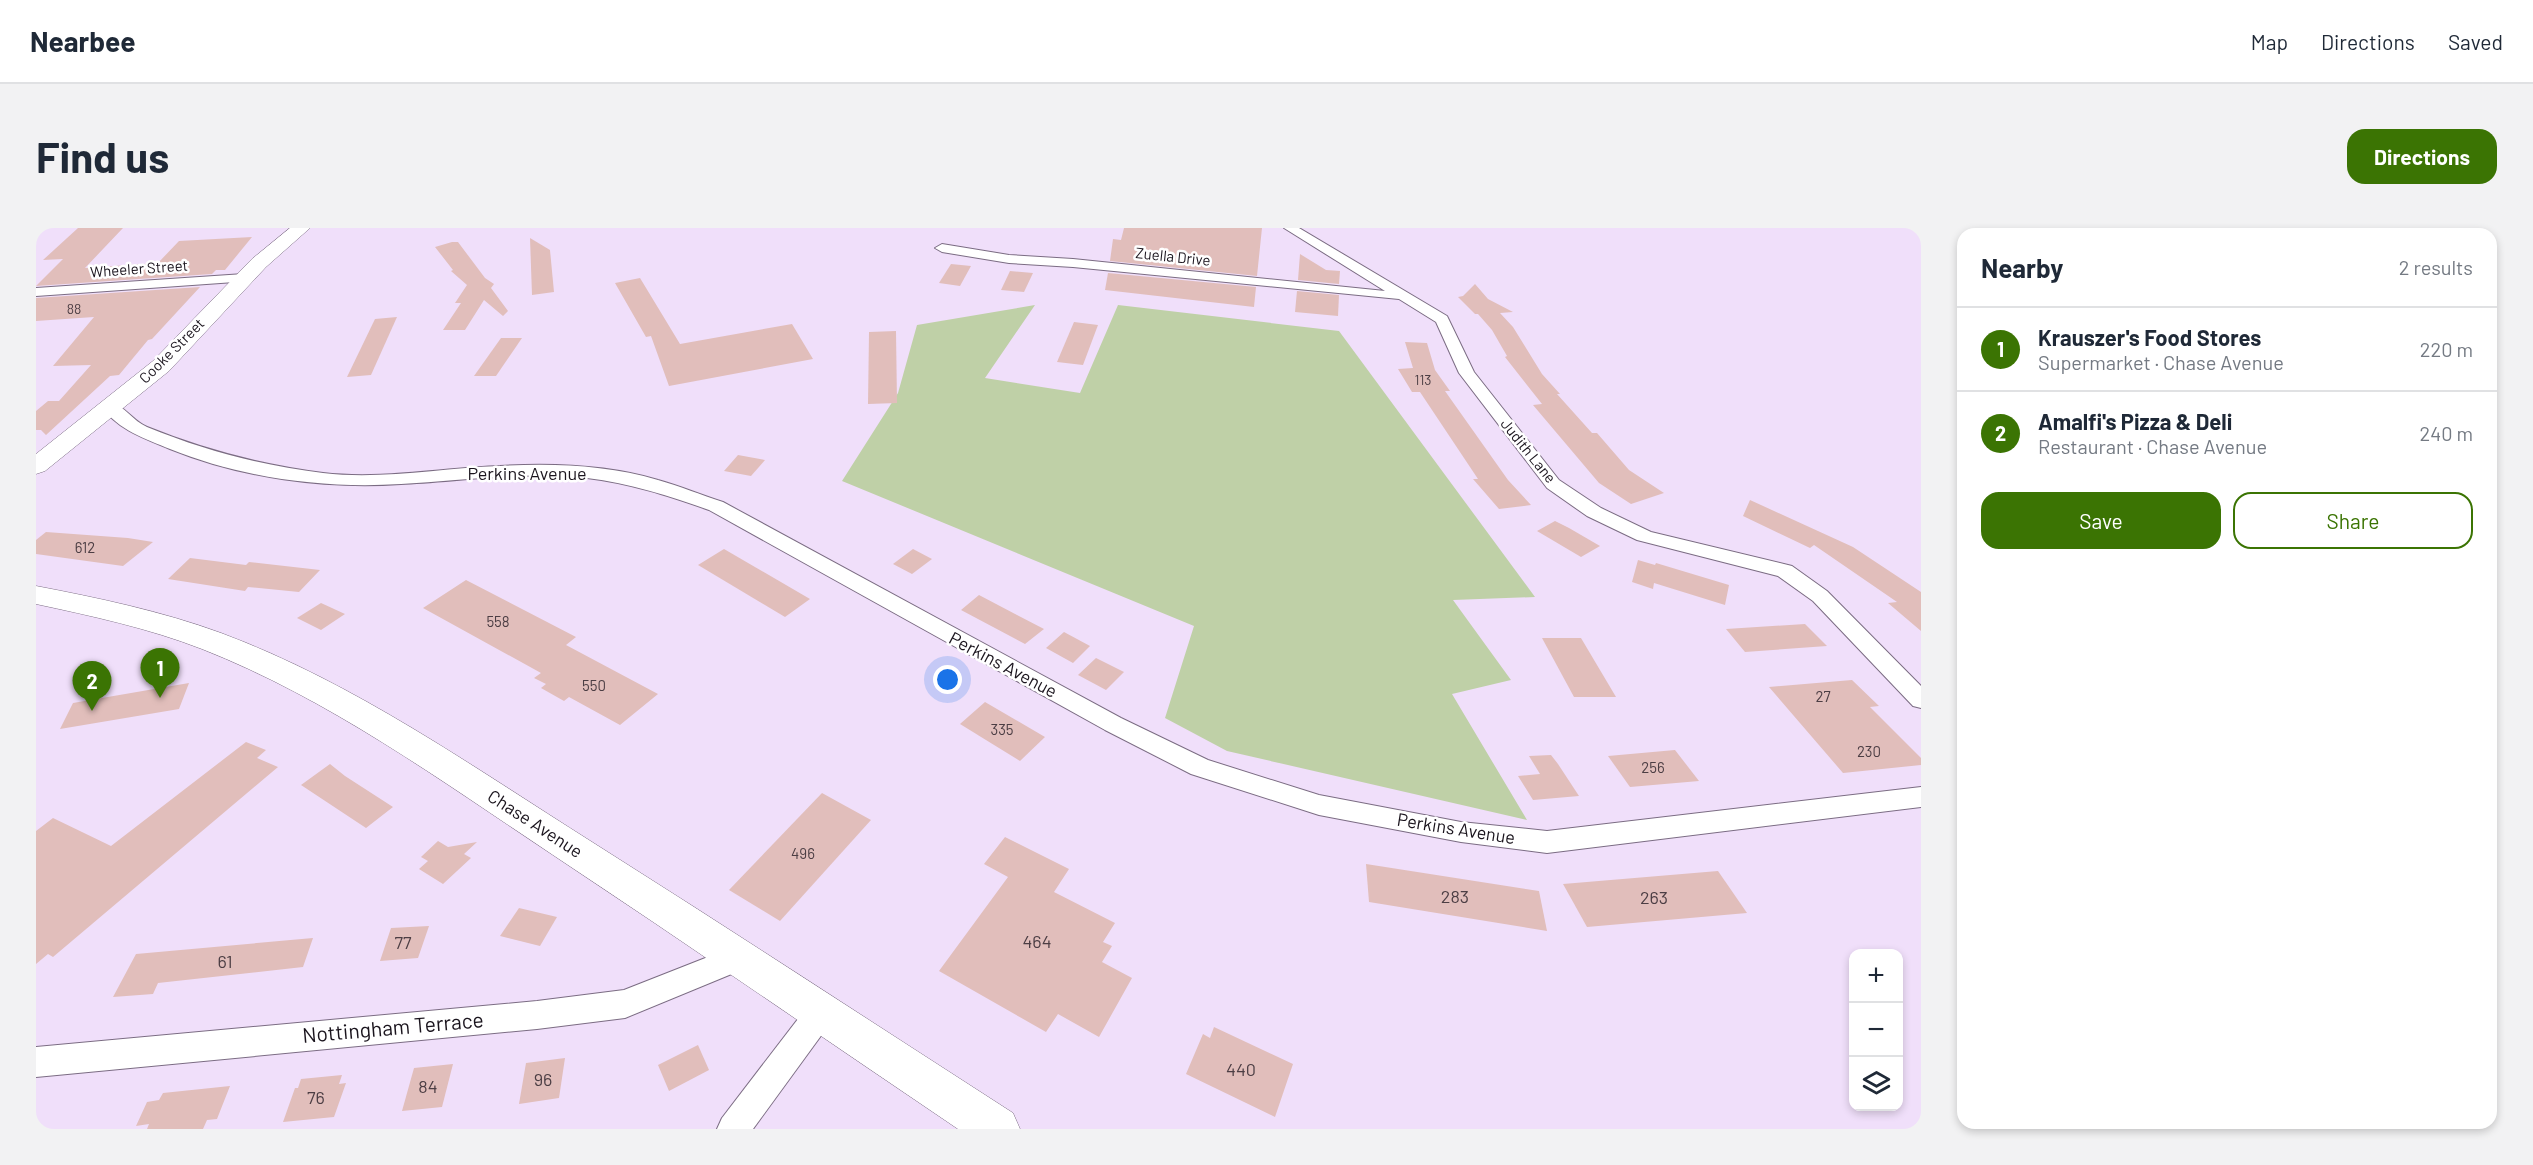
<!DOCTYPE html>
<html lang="en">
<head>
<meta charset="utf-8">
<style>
  :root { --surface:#fff; --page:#f2f2f3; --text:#1f2937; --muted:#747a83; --line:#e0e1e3; --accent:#3b7403 }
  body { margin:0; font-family:Barlow,sans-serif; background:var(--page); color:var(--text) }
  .controls { position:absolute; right:18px; bottom:18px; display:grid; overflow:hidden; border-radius:12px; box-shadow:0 3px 9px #0003 }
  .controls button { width:54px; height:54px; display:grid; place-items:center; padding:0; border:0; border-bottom:2px solid var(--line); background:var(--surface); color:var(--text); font:30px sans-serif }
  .you { position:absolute; left:912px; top:452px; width:21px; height:21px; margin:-15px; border:4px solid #fff; border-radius:50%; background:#1a73e8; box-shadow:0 0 0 9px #1a73e833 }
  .badge { display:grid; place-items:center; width:39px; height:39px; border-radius:50%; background:var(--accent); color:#fff; font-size:20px; font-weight:700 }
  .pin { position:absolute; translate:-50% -50px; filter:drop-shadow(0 2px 3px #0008) }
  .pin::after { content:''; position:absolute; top:32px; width:21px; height:18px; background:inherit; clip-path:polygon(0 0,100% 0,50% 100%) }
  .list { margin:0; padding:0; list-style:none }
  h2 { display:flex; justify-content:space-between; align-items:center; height:78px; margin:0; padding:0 24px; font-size:26px }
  h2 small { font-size:20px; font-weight:400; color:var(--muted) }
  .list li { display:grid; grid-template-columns:39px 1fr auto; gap:18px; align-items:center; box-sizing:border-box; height:84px; padding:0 24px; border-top:2px solid var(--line) }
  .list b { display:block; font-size:22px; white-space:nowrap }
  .list p { margin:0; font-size:20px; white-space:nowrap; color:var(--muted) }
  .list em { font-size:20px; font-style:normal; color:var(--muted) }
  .actions { display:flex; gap:12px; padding:18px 24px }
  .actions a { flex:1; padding:14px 0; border:2px solid var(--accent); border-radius:18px; text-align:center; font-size:21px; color:var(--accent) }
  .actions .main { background:var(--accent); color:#fff }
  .icon { flex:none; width:33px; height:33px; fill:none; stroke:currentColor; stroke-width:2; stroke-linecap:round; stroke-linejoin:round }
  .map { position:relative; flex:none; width:1885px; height:901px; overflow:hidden; border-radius:18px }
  header { display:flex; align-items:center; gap:36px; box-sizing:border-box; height:84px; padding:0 30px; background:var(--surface); border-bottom:2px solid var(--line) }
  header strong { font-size:28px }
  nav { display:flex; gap:33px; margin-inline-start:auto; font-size:21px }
  .intro { display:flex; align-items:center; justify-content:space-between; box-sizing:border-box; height:144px; padding:0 36px }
  h1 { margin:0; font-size:42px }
  .button { padding:15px 27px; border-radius:18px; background:var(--accent); color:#fff; font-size:21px; font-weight:700 }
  main { display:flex; gap:36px; padding:0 36px }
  aside { flex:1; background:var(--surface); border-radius:18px; box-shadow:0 3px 9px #0003 }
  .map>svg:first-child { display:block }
</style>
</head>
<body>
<header>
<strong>Nearbee</strong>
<nav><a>Map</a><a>Directions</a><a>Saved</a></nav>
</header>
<div class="intro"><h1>Find us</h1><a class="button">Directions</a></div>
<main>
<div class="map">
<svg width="1885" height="901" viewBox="0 0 1885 901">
  <rect width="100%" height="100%" fill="#f0dffa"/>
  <path fill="#bfd0a7" d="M 999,77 L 949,150 L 1044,165 L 1082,77 L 1303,103 L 1499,369 L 1417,372 L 1475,452 L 1416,466 L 1491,592 L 1191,523 L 1129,490 L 1158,398 L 806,253 L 862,165 L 881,97 Z"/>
  <g fill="#e1bebb">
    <path d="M 42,0 L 87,0 L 49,40 L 122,35 L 143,13 L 216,9 L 189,42 L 180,42 L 176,46 L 0,58 L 27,31 L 7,32 Z"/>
    <path d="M 1088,0 L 1226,0 L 1221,48 L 1074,33 L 1077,11 L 1085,12 Z"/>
    <path d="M 494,10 L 514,22 L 518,64 L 496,67 Z"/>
    <path d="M 416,14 L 422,14 L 449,50 L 458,56 L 455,60 L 472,83 L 467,88 L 448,72 L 429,102 L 407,102 L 425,75 L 419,75 L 431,57 L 415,43 L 417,42 L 399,19 Z"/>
    <path d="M 1264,26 L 1290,42 L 1304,43 L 1303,56 L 1262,52 Z"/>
    <path d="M 915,36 L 935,38 L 924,58 L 903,55 Z"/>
    <path d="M 974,43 L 997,45 L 988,64 L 965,62 Z"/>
    <path d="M 1072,45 L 1220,59 L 1218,79 L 1069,62 Z"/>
    <path d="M 604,50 L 644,116 L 756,96 L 777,131 L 633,158 L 615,108 L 610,109 L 579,55 Z"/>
    <path d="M 1439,56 L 1452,71 L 1477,84 L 1464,85 L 1477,99 L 1506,146 L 1524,166 L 1521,166 L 1556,205 L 1561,205 L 1593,242 L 1628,265 L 1595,276 L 1563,255 L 1497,177 L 1506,176 L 1469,129 L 1471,128 L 1456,102 L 1442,86 L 1439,86 L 1422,69 L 1427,68 Z"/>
    <path d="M 164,59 L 116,111 L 112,112 L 83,147 L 74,148 L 10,207 L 5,202 L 0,202 L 0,183 L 12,173 L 23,173 L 55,137 L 17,138 L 58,89 L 0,93 L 0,70 Z"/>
    <path d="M 1261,63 L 1303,67 L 1302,88 L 1259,84 Z"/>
    <path d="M 361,89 L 335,147 L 311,149 L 339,91 Z"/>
    <path d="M 1038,94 L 1062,97 L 1047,137 L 1021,134 Z"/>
    <path d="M 860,103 L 861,175 L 832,176 L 833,104 Z"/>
    <path d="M 465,110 L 486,110 L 460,148 L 438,148 Z"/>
    <path d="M 1369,114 L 1391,115 L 1399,142 L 1414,163 L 1409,163 L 1472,252 L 1495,277 L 1463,281 L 1437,251 L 1442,251 L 1384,164 L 1376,164 L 1362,141 L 1377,140 Z"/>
    <path d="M 702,227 L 729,232 L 715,248 L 688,243 Z"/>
    <path d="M 1714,272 L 1817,319 L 1885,364 L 1885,403 L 1852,375 L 1861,374 L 1778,317 L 1774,320 L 1707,288 Z"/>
    <path d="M 1519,293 L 1533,300 L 1564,318 L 1545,329 L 1501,303 Z"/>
    <path d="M 10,304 L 92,310 L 117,314 L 87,338 L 0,326 L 0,312 Z"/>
    <path d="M 688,321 L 774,371 L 749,389 L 662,337 Z"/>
    <path d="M 877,321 L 896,331 L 876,346 L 857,336 Z"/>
    <path d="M 154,330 L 210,337 L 213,334 L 284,342 L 263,364 L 212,359 L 209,363 L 132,351 Z"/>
    <path d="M 1602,332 L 1619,337 L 1620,335 L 1693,357 L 1689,377 L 1618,355 L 1617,361 L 1596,354 Z"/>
    <path d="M 430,352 L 540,409 L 530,417 L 622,466 L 584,497 L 533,469 L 528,473 L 505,460 L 510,456 L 498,450 L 505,445 L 387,380 Z"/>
    <path d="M 943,367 L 981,387 L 1008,401 L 989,416 L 925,382 Z"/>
    <path d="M 285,375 L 309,386 L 285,402 L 261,390 Z"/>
    <path d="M 1769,396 L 1791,418 L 1709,424 L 1690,401 Z"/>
    <path d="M 1028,404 L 1054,418 L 1037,435 L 1010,420 Z"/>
    <path d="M 1506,410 L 1545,410 L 1580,469 L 1538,469 Z"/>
    <path d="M 1060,430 L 1088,444 L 1070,462 L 1042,447 Z"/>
    <path d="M 1816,452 L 1843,478 L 1834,479 L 1885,530 L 1885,537 L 1807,545 L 1733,459 Z"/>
    <path d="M 153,455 L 143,481 L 24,501 L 37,475 Z"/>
    <path d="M 949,474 L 1009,509 L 984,533 L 924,496 Z"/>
    <path d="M 210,514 L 230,522 L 221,530 L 242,539 L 17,729 L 12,726 L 0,736 L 0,603 L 17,590 L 75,618 Z"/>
    <path d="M 1639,522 L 1663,553 L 1594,559 L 1572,528 Z"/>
    <path d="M 1515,527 L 1522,536 L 1543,568 L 1497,572 L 1482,548 L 1504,546 L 1493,528 Z"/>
    <path d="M 294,536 L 309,548 L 357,579 L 330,600 L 265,557 Z"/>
    <path d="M 786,565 L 835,592 L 744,693 L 693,662 Z"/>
    <path d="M 969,609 L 1033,641 L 1018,664 L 1079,695 L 1067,714 L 1076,718 L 1066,734 L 1096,750 L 1063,809 L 1022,786 L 1010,804 L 903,743 L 972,649 L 948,636 Z"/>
    <path d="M 402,613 L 412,619 L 441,614 L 428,626 L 435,630 L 407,656 L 383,641 L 392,633 L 385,629 Z"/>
    <path d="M 1330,636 L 1503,663 L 1511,703 L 1333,674 Z"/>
    <path d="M 1682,643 L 1711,685 L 1551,699 L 1527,656 Z"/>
    <path d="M 483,680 L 521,689 L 504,718 L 464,708 Z"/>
    <path d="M 393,698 L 382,730 L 344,733 L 355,700 Z"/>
    <path d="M 277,710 L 267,739 L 122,755 L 117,766 L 77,769 L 100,726 Z"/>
    <path d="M 1178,799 L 1257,836 L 1239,889 L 1150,846 L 1167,806 L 1174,810 Z"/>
    <path d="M 662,817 L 673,842 L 633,863 L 622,837 Z"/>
    <path d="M 529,830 L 523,870 L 483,876 L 490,835 Z"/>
    <path d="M 417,836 L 406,879 L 366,883 L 378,840 Z"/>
    <path d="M 306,847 L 303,856 L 310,855 L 298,889 L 247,894 L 259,860 L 262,860 L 265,851 Z"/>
    <path d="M 194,858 L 181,891 L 171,892 L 167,901 L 111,901 L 113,896 L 100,898 L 111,874 L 123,872 L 127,865 Z"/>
  </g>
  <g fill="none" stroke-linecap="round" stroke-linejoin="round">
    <defs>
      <g id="street">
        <path d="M 1248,0 L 1263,0 L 1411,88 L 1438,144 L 1523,252 L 1565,280 L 1615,304 L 1756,338 L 1791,363 L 1885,458 L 1885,480 L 1877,478 L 1777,373 L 1742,348 L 1601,312 L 1551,288 L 1511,260 L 1423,145 L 1400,94 L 1363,71 L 1037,39 L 973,35 L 906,24 L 899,20 L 906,16 L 973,27 L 1037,31 L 1349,63 Z"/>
        <path d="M 208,46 L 213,47 L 215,50 L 213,53 L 0,68 L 0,60 Z"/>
        <path d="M 74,174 C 89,178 97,193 111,199 C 170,223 224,237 287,245 C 345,252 405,240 464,238 C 516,235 572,237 622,252 C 644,258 665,267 687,274 L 1085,490 L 1172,532 L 1283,567 L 1425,594 L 1511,603 L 1885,559 L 1885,579 L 1511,625 L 1425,614 L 1283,587 L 1155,546 L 1069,502 L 673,282 C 633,268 594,255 551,250 C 490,243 426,253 365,256 C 288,261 206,250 134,221 C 110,211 82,202 66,179 Z"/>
        <path d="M 705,716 L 715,720 L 719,729 L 715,738 L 589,790 L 501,801 L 0,849 L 0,819 L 501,773 L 588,762 Z"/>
        <path d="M 785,770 L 795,774 L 800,784 L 795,794 L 717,901 L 681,901 L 686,890 L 775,774 Z"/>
      </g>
      <g id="secondary">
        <path d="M 254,0 L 274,0 L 230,39 L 133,143 L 9,243 L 0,246 L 0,226 L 117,133 L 216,31 Z"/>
        <path d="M 0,358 C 62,370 125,383 185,405 C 319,455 437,539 556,614 C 697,703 837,795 977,885 L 984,901 L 922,901 C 787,810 653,717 517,627 C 404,552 293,471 166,421 C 112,400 56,388 0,376 Z"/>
      </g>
    </defs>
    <use href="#street" stroke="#7b6c83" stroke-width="2"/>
    <use href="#secondary" stroke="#7b6c83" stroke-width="1"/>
    <use href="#street" fill="#fff" fill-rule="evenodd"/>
    <use href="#secondary" fill="#fff" fill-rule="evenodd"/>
  </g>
  <g text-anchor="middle" stroke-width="5" stroke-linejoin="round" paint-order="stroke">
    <g font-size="14" fill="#4c3e44">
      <text x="38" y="86">88</text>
      <text x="1387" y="157">113</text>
    </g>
    <g font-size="15" fill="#1a141d" stroke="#fff">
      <text transform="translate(1137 29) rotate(6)" y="5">Zuella Drive</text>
      <text transform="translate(103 41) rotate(-4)" y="5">Wheeler Street</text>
      <text transform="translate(136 123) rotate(-45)" y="5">Cooke Street</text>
      <text transform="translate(1492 223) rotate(51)" y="5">Judith Lane</text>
    </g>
    <g font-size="15" fill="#4c3e44">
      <text x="49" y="325">612</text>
      <text x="462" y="399">558</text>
      <text x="558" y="463">550</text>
      <text x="1787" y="474">27</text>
      <text x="966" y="507">335</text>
      <text x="1833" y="529">230</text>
      <text x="1617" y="545">256</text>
      <text x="767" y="631">496</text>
    </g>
    <g font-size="18" fill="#1a141d" stroke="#fff">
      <text x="491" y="252">Perkins Avenue</text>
      <text transform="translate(967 437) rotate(28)" y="6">Perkins Avenue</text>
      <text transform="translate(499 596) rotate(33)" y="6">Chase Avenue</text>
      <text transform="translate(1420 601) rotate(9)" y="6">Perkins Avenue</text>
    </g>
    <g font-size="18" fill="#4c3e44">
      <text x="1419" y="675">283</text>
      <text x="1618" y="676">263</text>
      <text x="1001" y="720">464</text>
      <text x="367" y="721">77</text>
      <text x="189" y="740">61</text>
      <text x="1205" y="848">440</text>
      <text x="507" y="858">96</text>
      <text x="392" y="865">84</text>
      <text x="280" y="876">76</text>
    </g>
    <g font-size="21" fill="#1a141d" stroke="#fff">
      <text transform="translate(357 800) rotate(-5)" y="7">Nottingham Terrace</text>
    </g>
  </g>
</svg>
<div class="controls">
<button>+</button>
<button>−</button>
<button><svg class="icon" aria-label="layers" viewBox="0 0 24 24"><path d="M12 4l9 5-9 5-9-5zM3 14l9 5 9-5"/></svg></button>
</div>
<div class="you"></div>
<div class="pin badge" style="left:124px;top:470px">1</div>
<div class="pin badge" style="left:56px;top:483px">2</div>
</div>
<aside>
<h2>Nearby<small>2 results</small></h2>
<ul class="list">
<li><span class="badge">1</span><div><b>Krauszer's Food Stores</b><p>Supermarket · Chase Avenue</p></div><em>220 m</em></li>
<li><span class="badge">2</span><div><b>Amalfi's Pizza &amp; Deli</b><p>Restaurant · Chase Avenue</p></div><em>240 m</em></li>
</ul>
<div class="actions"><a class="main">Save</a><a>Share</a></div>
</aside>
</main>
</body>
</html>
